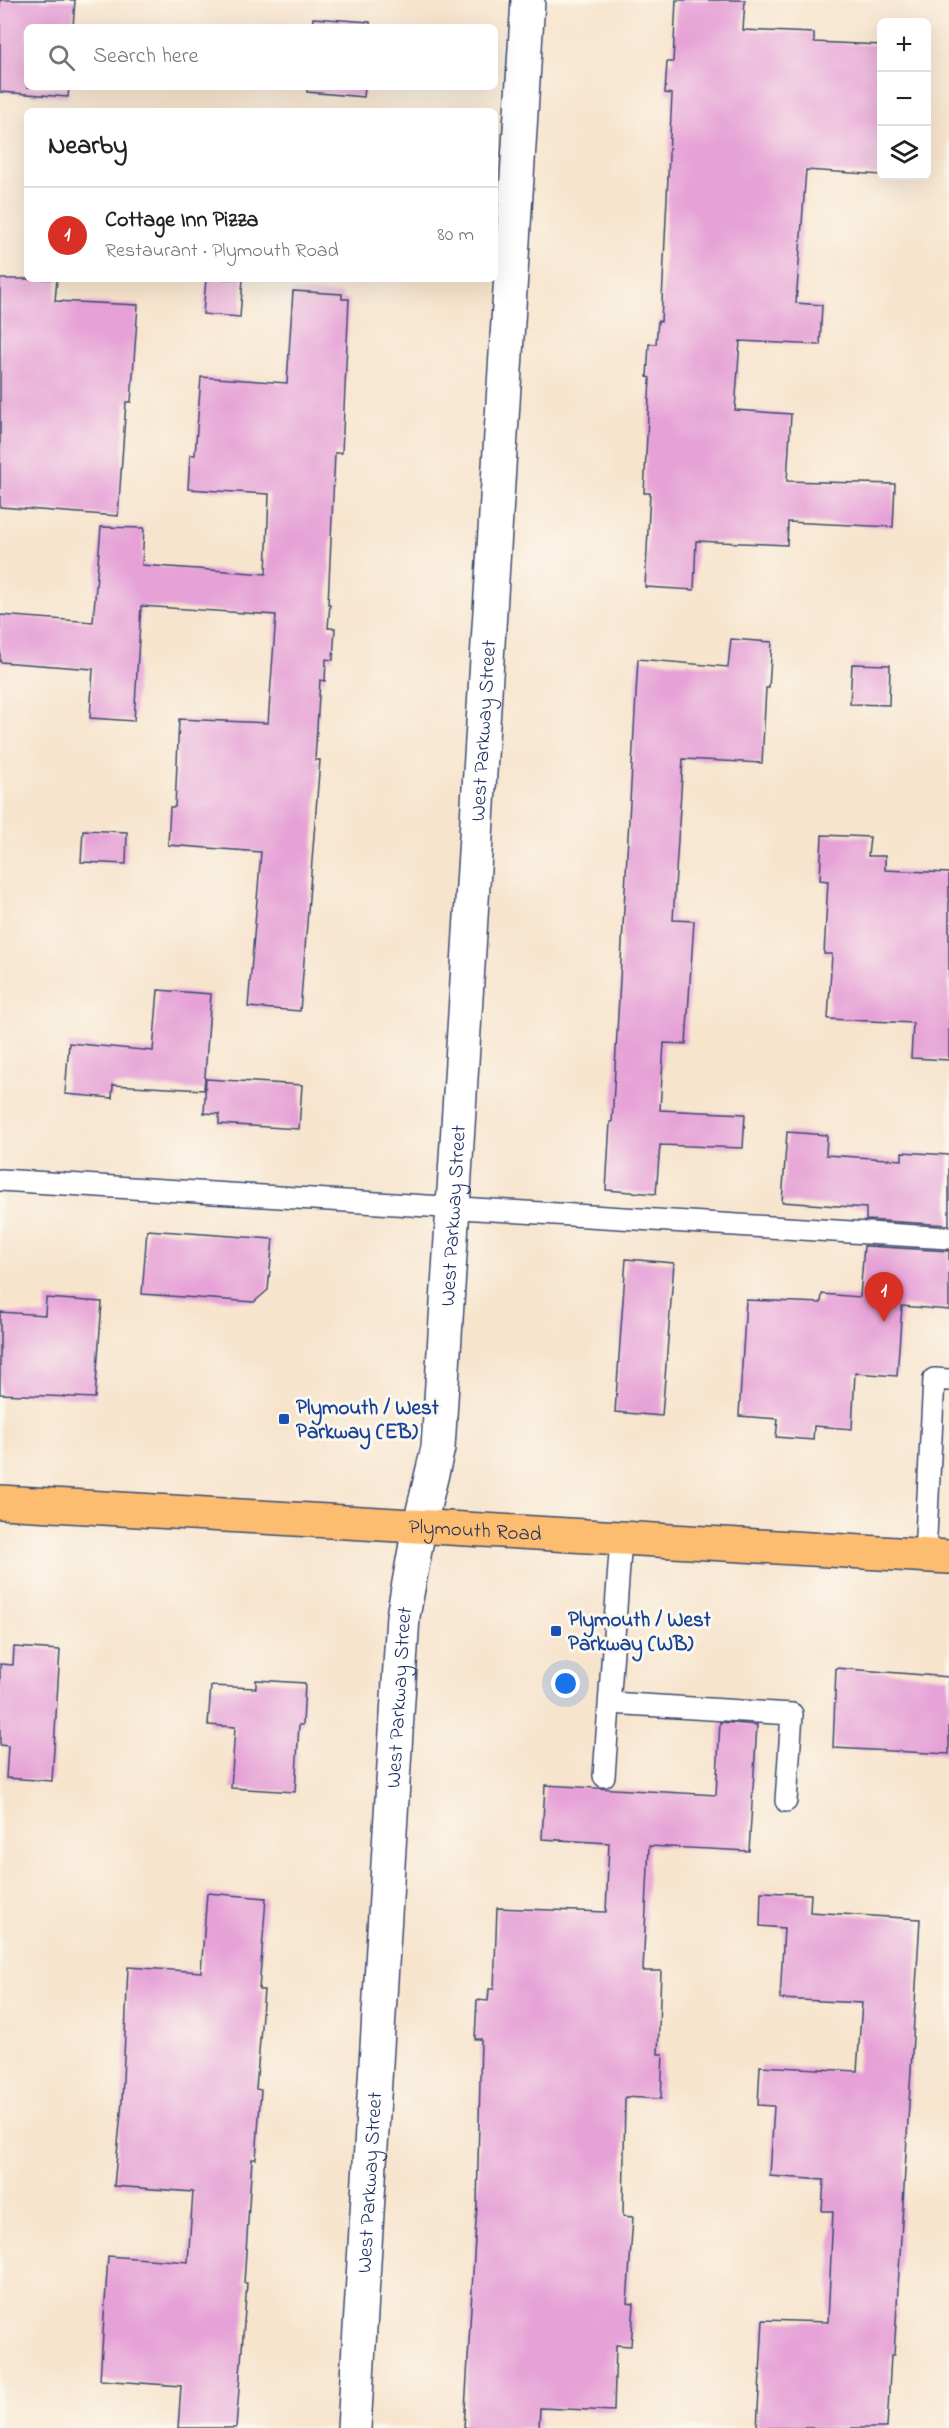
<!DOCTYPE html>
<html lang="en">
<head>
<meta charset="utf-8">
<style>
  :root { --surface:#fff; --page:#f2f2f2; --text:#222; --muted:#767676; --line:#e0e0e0; --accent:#d93025 }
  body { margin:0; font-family:"Indie Flower",sans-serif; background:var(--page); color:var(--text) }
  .controls { position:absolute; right:18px; top:18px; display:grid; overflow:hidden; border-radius:9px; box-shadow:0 6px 24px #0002 }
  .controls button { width:54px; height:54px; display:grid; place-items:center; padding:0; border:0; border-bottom:2px solid var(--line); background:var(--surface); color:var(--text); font:30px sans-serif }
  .you { position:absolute; left:566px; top:1684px; width:21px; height:21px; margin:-15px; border:4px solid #fff; border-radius:50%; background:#1a73e8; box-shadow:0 0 0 9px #1a73e833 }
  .badge { display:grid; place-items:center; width:39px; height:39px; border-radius:50%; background:var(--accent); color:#fff; font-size:20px; font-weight:700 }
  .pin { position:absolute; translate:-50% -50px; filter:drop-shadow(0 2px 3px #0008) }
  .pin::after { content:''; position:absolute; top:32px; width:21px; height:18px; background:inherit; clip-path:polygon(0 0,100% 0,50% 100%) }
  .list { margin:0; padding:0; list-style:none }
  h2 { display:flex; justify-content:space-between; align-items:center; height:78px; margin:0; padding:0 24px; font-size:26px }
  h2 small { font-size:20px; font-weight:400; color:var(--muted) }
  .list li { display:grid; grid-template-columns:39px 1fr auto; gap:18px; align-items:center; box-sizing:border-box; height:96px; padding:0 24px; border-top:2px solid var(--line) }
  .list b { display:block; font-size:22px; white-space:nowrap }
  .list p { margin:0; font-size:20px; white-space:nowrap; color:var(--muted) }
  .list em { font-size:20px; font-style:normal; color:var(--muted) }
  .icon { flex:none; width:33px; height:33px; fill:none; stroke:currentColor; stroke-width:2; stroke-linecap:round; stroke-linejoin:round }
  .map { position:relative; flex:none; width:949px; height:2428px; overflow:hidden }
  .search { position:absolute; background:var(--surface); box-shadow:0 6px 24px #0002; left:24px; top:24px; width:474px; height:66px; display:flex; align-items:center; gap:15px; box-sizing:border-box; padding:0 21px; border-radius:9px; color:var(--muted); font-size:22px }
  .panel { position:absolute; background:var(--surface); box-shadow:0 6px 24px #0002; left:24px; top:108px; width:474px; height:174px; border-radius:9px }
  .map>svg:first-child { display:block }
</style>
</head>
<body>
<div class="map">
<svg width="949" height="2428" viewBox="0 0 949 2428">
  <rect width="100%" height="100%" fill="#fbf7ec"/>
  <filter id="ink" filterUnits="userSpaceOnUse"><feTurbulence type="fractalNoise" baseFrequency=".0167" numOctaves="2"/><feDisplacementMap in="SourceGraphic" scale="12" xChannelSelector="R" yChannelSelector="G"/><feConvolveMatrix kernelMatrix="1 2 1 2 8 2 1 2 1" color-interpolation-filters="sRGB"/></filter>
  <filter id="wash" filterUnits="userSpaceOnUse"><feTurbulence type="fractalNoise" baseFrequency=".008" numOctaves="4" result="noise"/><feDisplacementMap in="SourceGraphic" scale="24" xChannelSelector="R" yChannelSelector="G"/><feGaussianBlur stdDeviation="1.35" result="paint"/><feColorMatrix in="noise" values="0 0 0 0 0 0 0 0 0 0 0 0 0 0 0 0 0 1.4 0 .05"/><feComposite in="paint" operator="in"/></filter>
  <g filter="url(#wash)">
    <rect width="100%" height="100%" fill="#f7e4cd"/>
    <g id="blocks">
      <g fill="#e6a2d7">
        <path d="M 0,0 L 75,0 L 73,27 L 27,27 L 27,87 L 69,87 L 68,97 L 0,92 Z"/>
        <path d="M 676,0 L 745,0 L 743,30 L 814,33 L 814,42 L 882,45 L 882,175 L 806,170 L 796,303 L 822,305 L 820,345 L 740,341 L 735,410 L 791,414 L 787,481 L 895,484 L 893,527 L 788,522 L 787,545 L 696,541 L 694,590 L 645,587 L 650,493 L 644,493 L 650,378 L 647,377 L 649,344 L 656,344 L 658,321 L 661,322 L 672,94 L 665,93 L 667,62 L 673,62 Z"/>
        <path d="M 313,18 L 370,22 L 370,27 L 312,27 Z"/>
        <path d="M 307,87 L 365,87 L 364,97 L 307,92 Z"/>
        <path d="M 0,279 L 57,279 L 55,301 L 138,305 L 131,402 L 126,402 L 118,516 L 0,507 Z"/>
        <path d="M 206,279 L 243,279 L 240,317 L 203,314 Z"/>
        <path d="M 293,291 L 342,294 L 342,299 L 349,299 L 342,453 L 335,453 L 328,604 L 330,604 L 328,628 L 335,628 L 333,660 L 326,659 L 325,681 L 320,680 L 315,760 L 320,760 L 300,1011 L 248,1007 L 261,852 L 168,845 L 170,807 L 175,807 L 179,719 L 268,723 L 276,615 L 141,606 L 134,721 L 90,718 L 93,669 L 0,662 L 0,615 L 93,622 L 101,527 L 144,528 L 142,565 L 266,574 L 269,494 L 188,489 L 190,455 L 195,455 L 201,377 L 287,383 Z"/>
        <path d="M 731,639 L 772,642 L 769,688 L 766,688 L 762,763 L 683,759 L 673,920 L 694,921 L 686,1044 L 664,1043 L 660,1110 L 745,1114 L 743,1148 L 660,1145 L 656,1194 L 606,1190 L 610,1122 L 612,1122 L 638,659 L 728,667 Z"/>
        <path d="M 852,664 L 890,665 L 889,705 L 850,704 Z"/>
        <path d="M 83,830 L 127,832 L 126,864 L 81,862 Z"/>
        <path d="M 822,835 L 870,837 L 868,856 L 885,856 L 885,870 L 949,873 L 949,1060 L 911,1058 L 913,1023 L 828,1019 L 832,954 L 824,954 L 828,881 L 820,880 Z"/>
        <path d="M 158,990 L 211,994 L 204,1090 L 113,1085 L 112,1098 L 65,1094 L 69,1043 L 153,1051 Z"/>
        <path d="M 206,1079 L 302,1085 L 299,1129 L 219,1124 L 219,1114 L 204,1113 Z"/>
        <path d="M 787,1132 L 827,1135 L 826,1155 L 902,1160 L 902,1152 L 949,1155 L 949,1225 L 866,1220 L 866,1208 L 782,1202 Z"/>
        <path d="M 147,1230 L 273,1239 L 268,1290 L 254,1302 L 142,1294 Z"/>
        <path d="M 864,1246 L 949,1251 L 949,1310 L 902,1306 L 897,1376 L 855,1373 L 852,1429 L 814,1426 L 813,1440 L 776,1437 L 778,1419 L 739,1416 L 746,1300 L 821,1303 L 822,1294 L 860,1297 Z"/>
        <path d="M 626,1259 L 674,1263 L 662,1416 L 615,1412 Z"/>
        <path d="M 46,1298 L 102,1302 L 95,1398 L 0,1394 L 0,1312 L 45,1315 Z"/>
        <path d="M 14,1647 L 60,1650 L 52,1781 L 6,1778 L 8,1746 L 0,1745 L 0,1664 L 13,1665 Z"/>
        <path d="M 836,1668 L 949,1677 L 949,1754 L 833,1748 Z"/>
        <path d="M 256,1680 L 305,1683 L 303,1725 L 299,1725 L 295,1792 L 231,1788 L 235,1727 L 208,1725 L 211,1686 L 256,1688 Z"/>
        <path d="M 720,1722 L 757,1725 L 749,1851 L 649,1846 L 643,1971 L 661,1971 L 658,2054 L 663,2054 L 661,2099 L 625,2097 L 623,2216 L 633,2217 L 627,2303 L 634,2304 L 631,2346 L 616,2345 L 614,2411 L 540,2408 L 539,2428 L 464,2428 L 477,2204 L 481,2039 L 475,2039 L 477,2000 L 488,2001 L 489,1989 L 494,1989 L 497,1908 L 606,1912 L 609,1843 L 542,1839 L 545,1785 L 716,1795 Z"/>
        <path d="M 761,1892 L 811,1894 L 810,1912 L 920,1919 L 894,2355 L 891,2355 L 887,2428 L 757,2428 L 763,2320 L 828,2322 L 833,2211 L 822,2211 L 824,2180 L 770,2176 L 774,2106 L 758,2105 L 760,2066 L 857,2071 L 862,2003 L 780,1999 L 784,1928 L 760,1926 Z"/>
        <path d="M 207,1893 L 266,1898 L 259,1990 L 264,1990 L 256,2089 L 261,2090 L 256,2159 L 252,2159 L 244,2283 L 247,2283 L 236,2428 L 178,2428 L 181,2386 L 100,2380 L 108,2256 L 188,2262 L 193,2192 L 114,2186 L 122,2102 L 128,1967 L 201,1972 Z"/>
      </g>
    </g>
  </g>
  <g filter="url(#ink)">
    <use href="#blocks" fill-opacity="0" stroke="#3c4a6f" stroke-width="1.5"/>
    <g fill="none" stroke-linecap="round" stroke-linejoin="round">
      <defs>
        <g id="service">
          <path d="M 0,1180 L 949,1238"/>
          <path d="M 925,1555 L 934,1379 L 949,1380"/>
          <path d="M 610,1703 L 792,1714 L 786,1801"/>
          <path d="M 604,1776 L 621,1538"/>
        </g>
        <g id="minor">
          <path id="s1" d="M 354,2428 L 403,1616 L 419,1528 L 438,1448 L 528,0"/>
        </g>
        <g id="primary">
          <path id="s2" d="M 0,1502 L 949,1557"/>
        </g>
      </defs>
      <use href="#service" stroke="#3c4a6f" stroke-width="24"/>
      <use href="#minor" stroke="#3c4a6f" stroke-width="36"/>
      <use href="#primary" stroke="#3c4a6f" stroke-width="36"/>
      <use href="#service" stroke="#fff" stroke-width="21"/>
      <use href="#minor" stroke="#fff" stroke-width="33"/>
      <use href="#primary" stroke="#fcbd6f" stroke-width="33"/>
    </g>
  </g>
  <g fill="#1a4fb4" stroke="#fbf7ec" stroke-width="2">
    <rect x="278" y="1413" width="12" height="12" rx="3"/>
    <rect x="550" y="1625" width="12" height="12" rx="3"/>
  </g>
  <g text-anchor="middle" stroke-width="6" stroke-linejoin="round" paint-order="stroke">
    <g font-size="21" fill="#1b2f5e" stroke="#fbf7ec">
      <text dy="7" stroke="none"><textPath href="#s1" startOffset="1704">West Parkway Street</textPath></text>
      <text dy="7" stroke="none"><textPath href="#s1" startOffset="1218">West Parkway Street</textPath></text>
      <text dy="7" stroke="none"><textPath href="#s2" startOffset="476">Plymouth Road</textPath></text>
      <text dy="7" stroke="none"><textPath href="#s1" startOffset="732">West Parkway Street</textPath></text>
      <text dy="7" stroke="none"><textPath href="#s1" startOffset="246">West Parkway Street</textPath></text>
    </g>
    <g font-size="21" font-weight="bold" fill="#164399" stroke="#fbf7ec" text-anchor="start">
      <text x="296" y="1414">Plymouth / West<tspan x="296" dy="24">Parkway (EB)</tspan></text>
      <text x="568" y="1626">Plymouth / West<tspan x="568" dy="24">Parkway (WB)</tspan></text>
    </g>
  </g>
</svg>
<div class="controls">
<button>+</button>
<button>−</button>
<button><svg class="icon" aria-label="layers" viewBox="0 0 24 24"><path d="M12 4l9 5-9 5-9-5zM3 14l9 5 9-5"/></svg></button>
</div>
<div class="you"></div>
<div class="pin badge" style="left:884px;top:1322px">1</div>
<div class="search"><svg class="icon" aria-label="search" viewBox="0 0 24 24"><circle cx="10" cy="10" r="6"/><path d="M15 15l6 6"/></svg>Search here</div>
<section class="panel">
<h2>Nearby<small></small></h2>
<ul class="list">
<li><span class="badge">1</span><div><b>Cottage Inn Pizza</b><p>Restaurant · Plymouth Road</p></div><em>80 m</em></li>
</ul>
</section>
</div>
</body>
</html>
